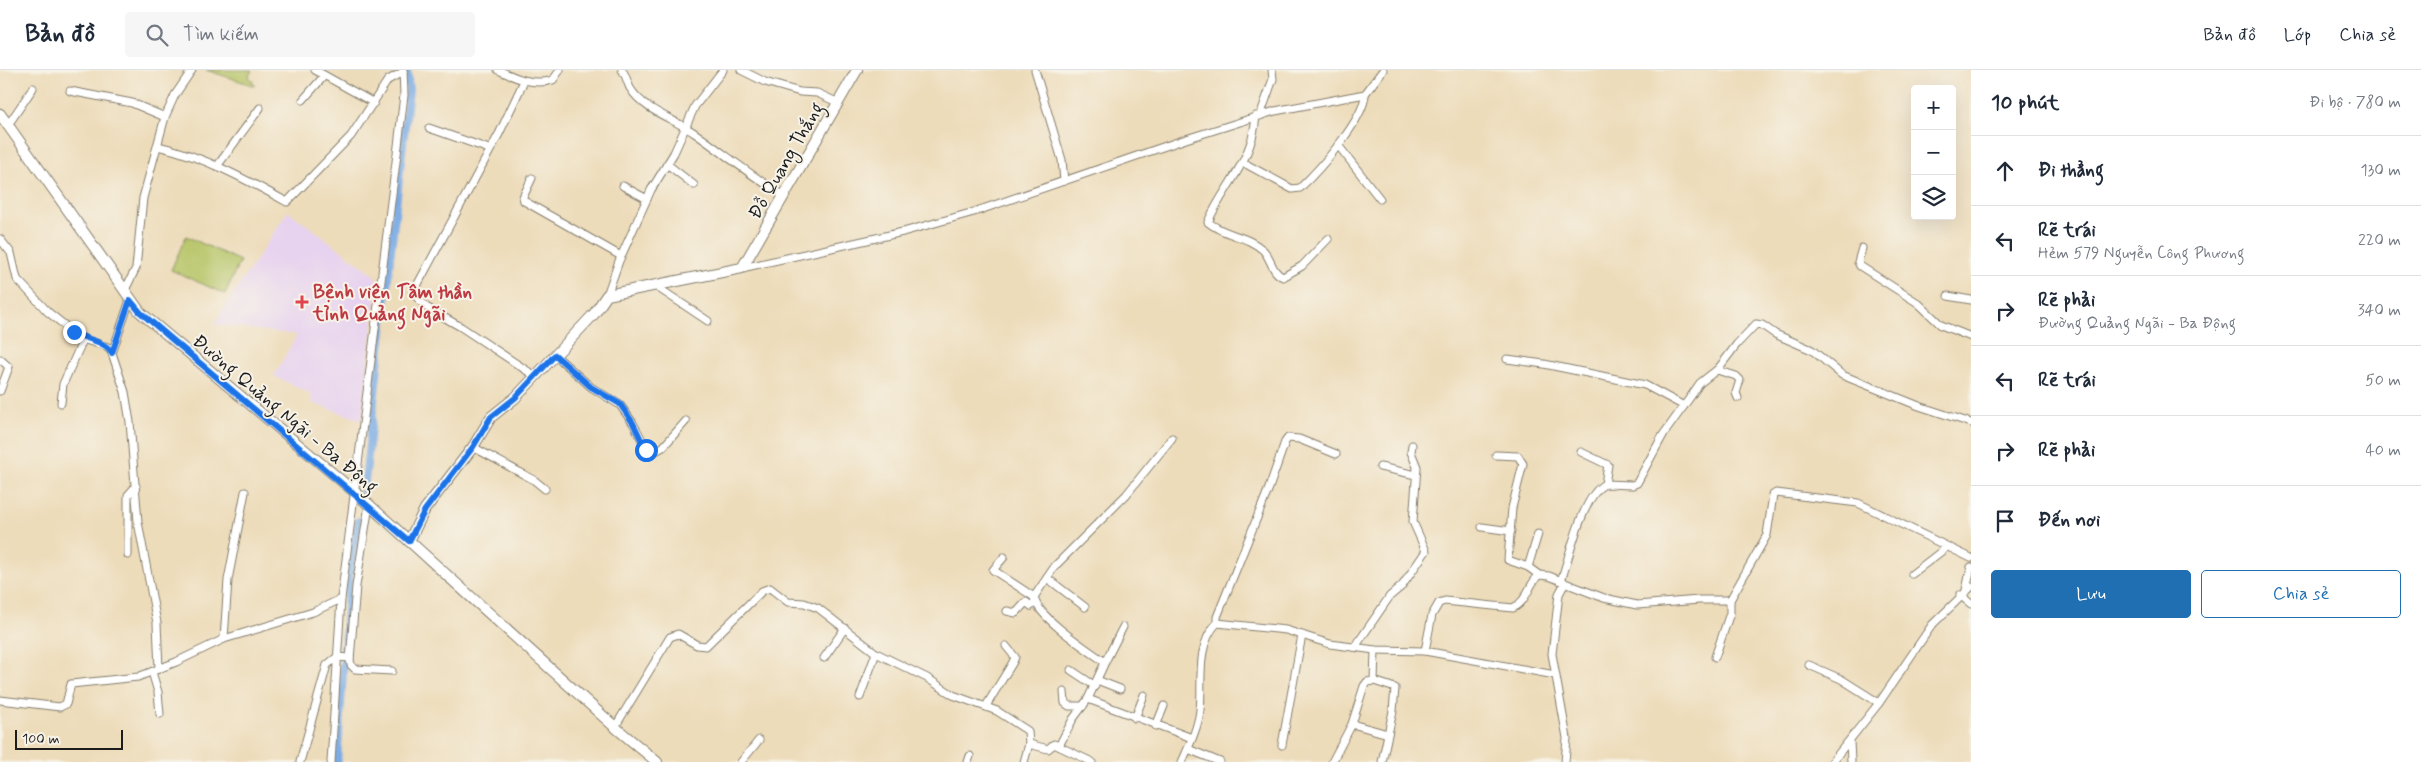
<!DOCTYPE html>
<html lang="vi">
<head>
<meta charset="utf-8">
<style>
  :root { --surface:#fff; --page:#f6f6f7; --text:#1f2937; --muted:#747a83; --line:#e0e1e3; --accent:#1f6fb2 }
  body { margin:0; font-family:Mynerve,sans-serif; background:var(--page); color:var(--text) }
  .controls { position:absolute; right:15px; top:15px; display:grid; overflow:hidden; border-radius:5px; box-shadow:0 5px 20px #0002 }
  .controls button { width:45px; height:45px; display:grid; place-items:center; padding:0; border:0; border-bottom:1px solid var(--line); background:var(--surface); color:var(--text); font:25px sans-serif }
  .scale { position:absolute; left:15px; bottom:12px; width:108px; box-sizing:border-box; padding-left:5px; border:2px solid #1c1c1c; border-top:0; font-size:14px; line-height:18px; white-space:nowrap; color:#1c1c1c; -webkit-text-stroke:4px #f7f3e8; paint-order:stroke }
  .stop { position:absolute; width:15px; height:15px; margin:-11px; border:4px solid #1a73e8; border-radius:50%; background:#fff }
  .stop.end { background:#1a73e8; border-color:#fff; box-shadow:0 1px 5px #0008 }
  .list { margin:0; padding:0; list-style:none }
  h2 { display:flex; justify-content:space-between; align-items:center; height:65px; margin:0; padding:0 20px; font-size:21px }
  h2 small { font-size:16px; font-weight:400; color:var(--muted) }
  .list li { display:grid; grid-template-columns:32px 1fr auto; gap:15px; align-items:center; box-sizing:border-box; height:70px; padding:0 20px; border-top:1px solid var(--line) }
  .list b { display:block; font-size:19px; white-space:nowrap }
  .list p { margin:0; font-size:16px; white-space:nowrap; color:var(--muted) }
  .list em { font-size:16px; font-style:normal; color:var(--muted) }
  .actions { display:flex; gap:10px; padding:15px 20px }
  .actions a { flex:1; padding:11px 0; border:1px solid var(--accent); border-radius:5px; text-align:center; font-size:18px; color:var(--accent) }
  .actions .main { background:var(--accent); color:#fff }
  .icon { flex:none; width:28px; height:28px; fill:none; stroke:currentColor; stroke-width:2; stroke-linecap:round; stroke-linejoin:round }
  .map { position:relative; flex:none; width:1971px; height:692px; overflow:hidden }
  header { display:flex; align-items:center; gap:30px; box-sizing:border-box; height:70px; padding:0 25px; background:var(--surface); border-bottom:1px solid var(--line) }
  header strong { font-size:24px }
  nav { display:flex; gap:28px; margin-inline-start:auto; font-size:18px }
  .search { width:350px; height:45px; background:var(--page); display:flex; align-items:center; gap:12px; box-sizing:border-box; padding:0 18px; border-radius:5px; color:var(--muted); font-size:19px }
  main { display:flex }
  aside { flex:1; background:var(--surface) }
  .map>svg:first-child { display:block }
</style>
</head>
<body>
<header>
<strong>Bản đồ</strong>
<div class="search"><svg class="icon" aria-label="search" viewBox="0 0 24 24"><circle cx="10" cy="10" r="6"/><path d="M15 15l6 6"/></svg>Tìm kiếm</div>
<nav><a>Bản đồ</a><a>Lớp</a><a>Chia sẻ</a></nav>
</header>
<main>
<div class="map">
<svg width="1971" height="692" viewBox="0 0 1971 692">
  <rect width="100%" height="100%" fill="#f7f3e8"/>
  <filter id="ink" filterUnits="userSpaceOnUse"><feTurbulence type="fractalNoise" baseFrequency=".02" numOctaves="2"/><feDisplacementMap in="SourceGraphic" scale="10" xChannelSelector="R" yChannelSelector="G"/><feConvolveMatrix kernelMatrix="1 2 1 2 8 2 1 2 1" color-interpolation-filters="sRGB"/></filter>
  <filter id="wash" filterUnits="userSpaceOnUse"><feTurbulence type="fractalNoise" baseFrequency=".0096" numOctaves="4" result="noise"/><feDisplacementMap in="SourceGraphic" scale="20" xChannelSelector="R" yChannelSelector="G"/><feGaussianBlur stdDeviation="1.12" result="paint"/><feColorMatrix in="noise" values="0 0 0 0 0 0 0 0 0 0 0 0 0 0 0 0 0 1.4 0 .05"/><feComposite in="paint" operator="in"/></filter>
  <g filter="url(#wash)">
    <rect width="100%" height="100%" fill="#eddcba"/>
    <path fill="#e7d2ef" d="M 288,141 L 373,204 L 377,210 L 362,350 L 312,333 L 311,324 L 274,306 L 297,265 L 214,254 Z"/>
    <g fill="#b7c568" stroke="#6a7042">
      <path d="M 206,0 L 252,0 L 249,6 L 255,16 Z"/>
      <path d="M 186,166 L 240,191 L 225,224 L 171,200 Z"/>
    </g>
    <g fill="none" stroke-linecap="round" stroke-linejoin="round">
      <g stroke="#79aae4" stroke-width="8">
        <path d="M 364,420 L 409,20 L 407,0"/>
        <path d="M 337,692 L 350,497 L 359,451"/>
      </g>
    </g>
  </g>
  <g filter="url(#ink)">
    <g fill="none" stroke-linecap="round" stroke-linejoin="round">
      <defs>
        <g id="street">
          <path d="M 315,0 L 374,33"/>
          <path d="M 498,0 C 516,8 533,16 553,10 L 560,0"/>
          <path d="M 622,0 C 626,5 627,12 630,18 C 644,41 675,49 696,64 C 726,85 753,107 784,126"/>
          <path d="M 741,0 L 765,12 L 800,22 L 817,23 L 839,33"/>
          <path d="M 1035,0 L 1062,90 L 1064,111"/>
          <path d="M 524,11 L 499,64 L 413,223 L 426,237 L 461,257 L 535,306"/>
          <path d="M 70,21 L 132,33 L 165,47"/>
          <path d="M 303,30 L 324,6"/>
          <path d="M 1256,46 C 1252,93 1226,112 1208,152 C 1224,166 1247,165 1263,180 C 1271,188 1272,203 1283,207 L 1302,196 L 1328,169"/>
          <path d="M 1260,46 L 1273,9 L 1272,0"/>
          <path d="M 8,55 L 33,18"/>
          <path d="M 429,58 L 489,79"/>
          <path d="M 1338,75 L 1380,129"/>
          <path d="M 158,76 C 205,87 245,109 287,132 L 351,66 L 388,10 L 403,2"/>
          <path d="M 1244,93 L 1292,119 L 1300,118 C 1318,101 1365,49 1365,24"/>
          <path d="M 667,94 L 694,115"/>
          <path d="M 218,95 L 260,38"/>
          <path d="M 532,108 L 523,127 L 524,131 L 621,186"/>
          <path d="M 623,116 L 647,129"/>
          <path d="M 0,169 L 11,183 L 17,209 L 48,242 L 83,270 L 63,314 L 61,333"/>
          <path d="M 1862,178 L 1858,192 L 1860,196 L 1918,233 L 1941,255 L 1971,267"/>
          <path d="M 742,198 L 903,162 L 974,142 L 1186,69 L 1275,41 L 1365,24 L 1383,0"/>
          <path d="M 654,215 L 708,251"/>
          <path d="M 124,222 L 136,198 L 143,128 L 165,47 L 175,25 L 192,0"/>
          <path d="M 607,225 L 619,191 L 651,120 L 674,83 L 695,36 L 723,0"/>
          <path d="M 1948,226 L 1971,230"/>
          <path d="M 82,269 L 108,277 L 111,280 L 125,322 L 130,352 L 138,452 L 157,553 L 159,599"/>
          <path d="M 112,283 L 130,230"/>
          <path d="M 555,285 L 591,317 L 620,335 L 633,353 L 649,383 L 652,383 L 663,377 L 686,351"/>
          <path d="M 0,289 L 9,297 L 0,321"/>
          <path d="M 1507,289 L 1544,294 L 1645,315 L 1684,336"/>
          <path d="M 1717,300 L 1736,306 L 1740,310 L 1736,323 L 1738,328"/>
          <path d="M 473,377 L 534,410 L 545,419"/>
          <path d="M 1581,382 L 1608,395 L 1605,414"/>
          <path d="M 1496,385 L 1518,386 L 1523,394 L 1512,438 L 1508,490 L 1528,497 L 1539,505"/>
          <path d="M 1380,397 L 1416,405"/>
          <path d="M 369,435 L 356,516 L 350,590 L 351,595 L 355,599 L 392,601"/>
          <path d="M 1482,457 L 1511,461"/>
          <path d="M 128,485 L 128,425 L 136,416"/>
          <path d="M 1004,487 L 993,500 L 1034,527"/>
          <path d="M 1528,497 L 1538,464"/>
          <path d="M 1912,504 L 1947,477"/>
          <path d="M 1047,508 L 1085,537"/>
          <path d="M 1561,511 C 1569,488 1583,424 1605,414 L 1632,415 L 1637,413 L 1663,365 L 1691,326 L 1700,313 L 1718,299 L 1737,274 L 1756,254 L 1762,255 L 1775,264 L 1812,280 L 1842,305 L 1919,336 L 1971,353"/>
          <path d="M 1966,520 L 1971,497"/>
          <path d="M 1960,525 L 1971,534"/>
          <path d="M 1007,541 L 1016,543 L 1026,532 L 1031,536 L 1035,532"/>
          <path d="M 1217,553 L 1217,547 L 1269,418 L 1285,372 L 1288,368 L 1299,369 L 1336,384"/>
          <path d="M 224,569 L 228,510 L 245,422"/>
          <path d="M 1355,577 L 1390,526 L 1402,516 L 1426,481 L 1413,452 L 1417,397 L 1411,382 L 1412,375"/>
          <path d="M 1425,581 L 1432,545 L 1439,533 L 1445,531 L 1513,538 C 1527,532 1528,515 1539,505 L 1549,506 L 1564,512"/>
          <path d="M 1715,587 L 1730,543 L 1730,530"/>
          <path d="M 824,588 L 845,558"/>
          <path d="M 1105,592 L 1123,557"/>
          <path d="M 1809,595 L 1841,609 L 1879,633"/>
          <path d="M 1071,600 L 1095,616"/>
          <path d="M 152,602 L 158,622 L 160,644"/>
          <path d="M 1097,610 L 1120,619"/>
          <path d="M 1374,611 L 1395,618 L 1393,641 L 1382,692"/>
          <path d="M 1064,622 L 1065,633 L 1069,636 L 1083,636"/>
          <path d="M 860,627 L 876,583"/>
          <path d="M 1088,629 L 1192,668"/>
          <path d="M 0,630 L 60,637 L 66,634 L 71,614 L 138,607 L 176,592 L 224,569 L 313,542 L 341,529"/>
          <path d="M 986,636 L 1013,592 L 1015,587 L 1006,576"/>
          <path d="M 1135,648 L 1144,625"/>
          <path d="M 1352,654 L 1388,664"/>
          <path d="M 1156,656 L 1164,636"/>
          <path d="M 615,657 L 670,567 L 678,564 L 697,575 L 706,576 L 762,521 L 770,518 L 788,532 L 804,533 L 818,538 L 876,583 L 927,608 L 953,625 L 997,641 L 1028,661 L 1029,674 L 1024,692"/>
          <path d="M 1850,671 L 1851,692"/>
          <path d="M 1029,674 L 1048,679 L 1054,674 L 1092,692"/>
          <path d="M 1282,675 L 1302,565"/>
          <path d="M 1059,676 L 1073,649 L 1088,629 L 1105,592 C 1088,580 1037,547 1034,527 L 1055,496 L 1126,425 L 1172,368"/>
          <path d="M 1188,679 L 1220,692"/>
          <path d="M 300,692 L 327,595 L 337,587 L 350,588"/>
          <path d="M 331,692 L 341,529 L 398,76 L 404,25 L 403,0"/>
          <path d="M 741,692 L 759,670"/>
          <path d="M 968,692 L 970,686"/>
          <path d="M 1182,692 C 1189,676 1198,658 1200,640 C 1203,612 1195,576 1217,553 L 1286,560 L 1330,574 L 1375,580 L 1425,581 L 1555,605"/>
          <path d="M 1332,692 L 1352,654 L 1364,616 L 1367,612 L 1374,611 L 1375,580"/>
          <path d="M 1565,692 L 1567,668 L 1552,584 L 1559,524 L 1565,513 L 1604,528 L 1637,535 L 1699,530 L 1730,530 L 1767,465 L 1773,425 L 1776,423 L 1858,433 L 1971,488"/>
          <path d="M 1832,692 L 1879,633 L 1932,555 L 1971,517"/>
        </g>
        <g id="secondary">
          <path d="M 0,44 L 140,242 L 356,423 L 615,657 L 657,692"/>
          <path d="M 409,471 L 425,439 L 473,377 L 491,347 L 515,328 L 594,244 L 607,225 L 742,198 L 857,0"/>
        </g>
      </defs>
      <use href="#street" stroke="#847c6b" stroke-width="9"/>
      <use href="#secondary" stroke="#847c6b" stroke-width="12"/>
      <use href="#street" stroke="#fff" stroke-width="7"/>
      <use href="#secondary" stroke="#fff" stroke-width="10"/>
    </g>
  </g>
  <g fill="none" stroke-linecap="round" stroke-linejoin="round" filter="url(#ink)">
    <path stroke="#1a73e8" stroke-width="6" d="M 74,262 C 85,270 106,271 112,283 L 130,230 L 140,242 L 409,471 L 425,440 L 473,377 L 491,347 L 515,328 L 555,285 L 591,317 L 620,334 L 633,353 L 646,380"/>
  </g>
  <path fill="#e0444e" stroke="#f7f3e8" stroke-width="2" d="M299.5 224.5h5v5h5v5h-5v5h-5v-5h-5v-5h5z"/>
  <g text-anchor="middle" stroke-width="4" stroke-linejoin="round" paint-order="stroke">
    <g font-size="19" fill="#1c1c1c" stroke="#f7f3e8">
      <text transform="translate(785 90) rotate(-60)" y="7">Đỗ Quang Thắng</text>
      <text transform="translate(286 343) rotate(40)" y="7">Đường Quảng Ngãi - Ba Động</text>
    </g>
    <g font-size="19" font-weight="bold" fill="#be3a42" stroke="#f7f3e8" text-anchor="start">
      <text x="313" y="228">Bệnh viện Tâm thần<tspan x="313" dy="22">tỉnh Quảng Ngãi</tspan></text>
    </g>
  </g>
</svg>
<div class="controls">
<button>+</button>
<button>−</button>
<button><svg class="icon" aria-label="layers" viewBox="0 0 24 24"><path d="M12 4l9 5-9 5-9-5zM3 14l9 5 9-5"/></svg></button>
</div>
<div class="scale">100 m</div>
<div class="stop" style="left:646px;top:380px"></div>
<div class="stop end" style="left:74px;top:262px"></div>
</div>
<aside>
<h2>10 phút<small>Đi bộ · 780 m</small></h2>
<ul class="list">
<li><svg class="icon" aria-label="ahead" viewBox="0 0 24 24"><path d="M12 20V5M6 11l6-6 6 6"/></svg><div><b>Đi thẳng</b></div><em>130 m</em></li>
<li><svg class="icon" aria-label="left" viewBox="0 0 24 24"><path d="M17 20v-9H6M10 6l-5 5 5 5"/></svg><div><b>Rẽ trái</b><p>Hẻm 579 Nguyễn Công Phương</p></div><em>220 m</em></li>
<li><svg class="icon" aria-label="right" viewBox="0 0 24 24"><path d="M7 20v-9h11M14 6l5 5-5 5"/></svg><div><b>Rẽ phải</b><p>Đường Quảng Ngãi - Ba Động</p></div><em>340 m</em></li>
<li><svg class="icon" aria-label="left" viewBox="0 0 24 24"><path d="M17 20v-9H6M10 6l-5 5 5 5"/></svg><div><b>Rẽ trái</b></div><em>50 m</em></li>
<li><svg class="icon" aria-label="right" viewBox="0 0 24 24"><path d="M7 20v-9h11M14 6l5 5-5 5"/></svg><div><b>Rẽ phải</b></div><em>40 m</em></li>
<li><svg class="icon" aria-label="arrive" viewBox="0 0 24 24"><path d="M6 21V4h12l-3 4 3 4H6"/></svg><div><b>Đến nơi</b></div></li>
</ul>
<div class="actions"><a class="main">Lưu</a><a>Chia sẻ</a></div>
</aside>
</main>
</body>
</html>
